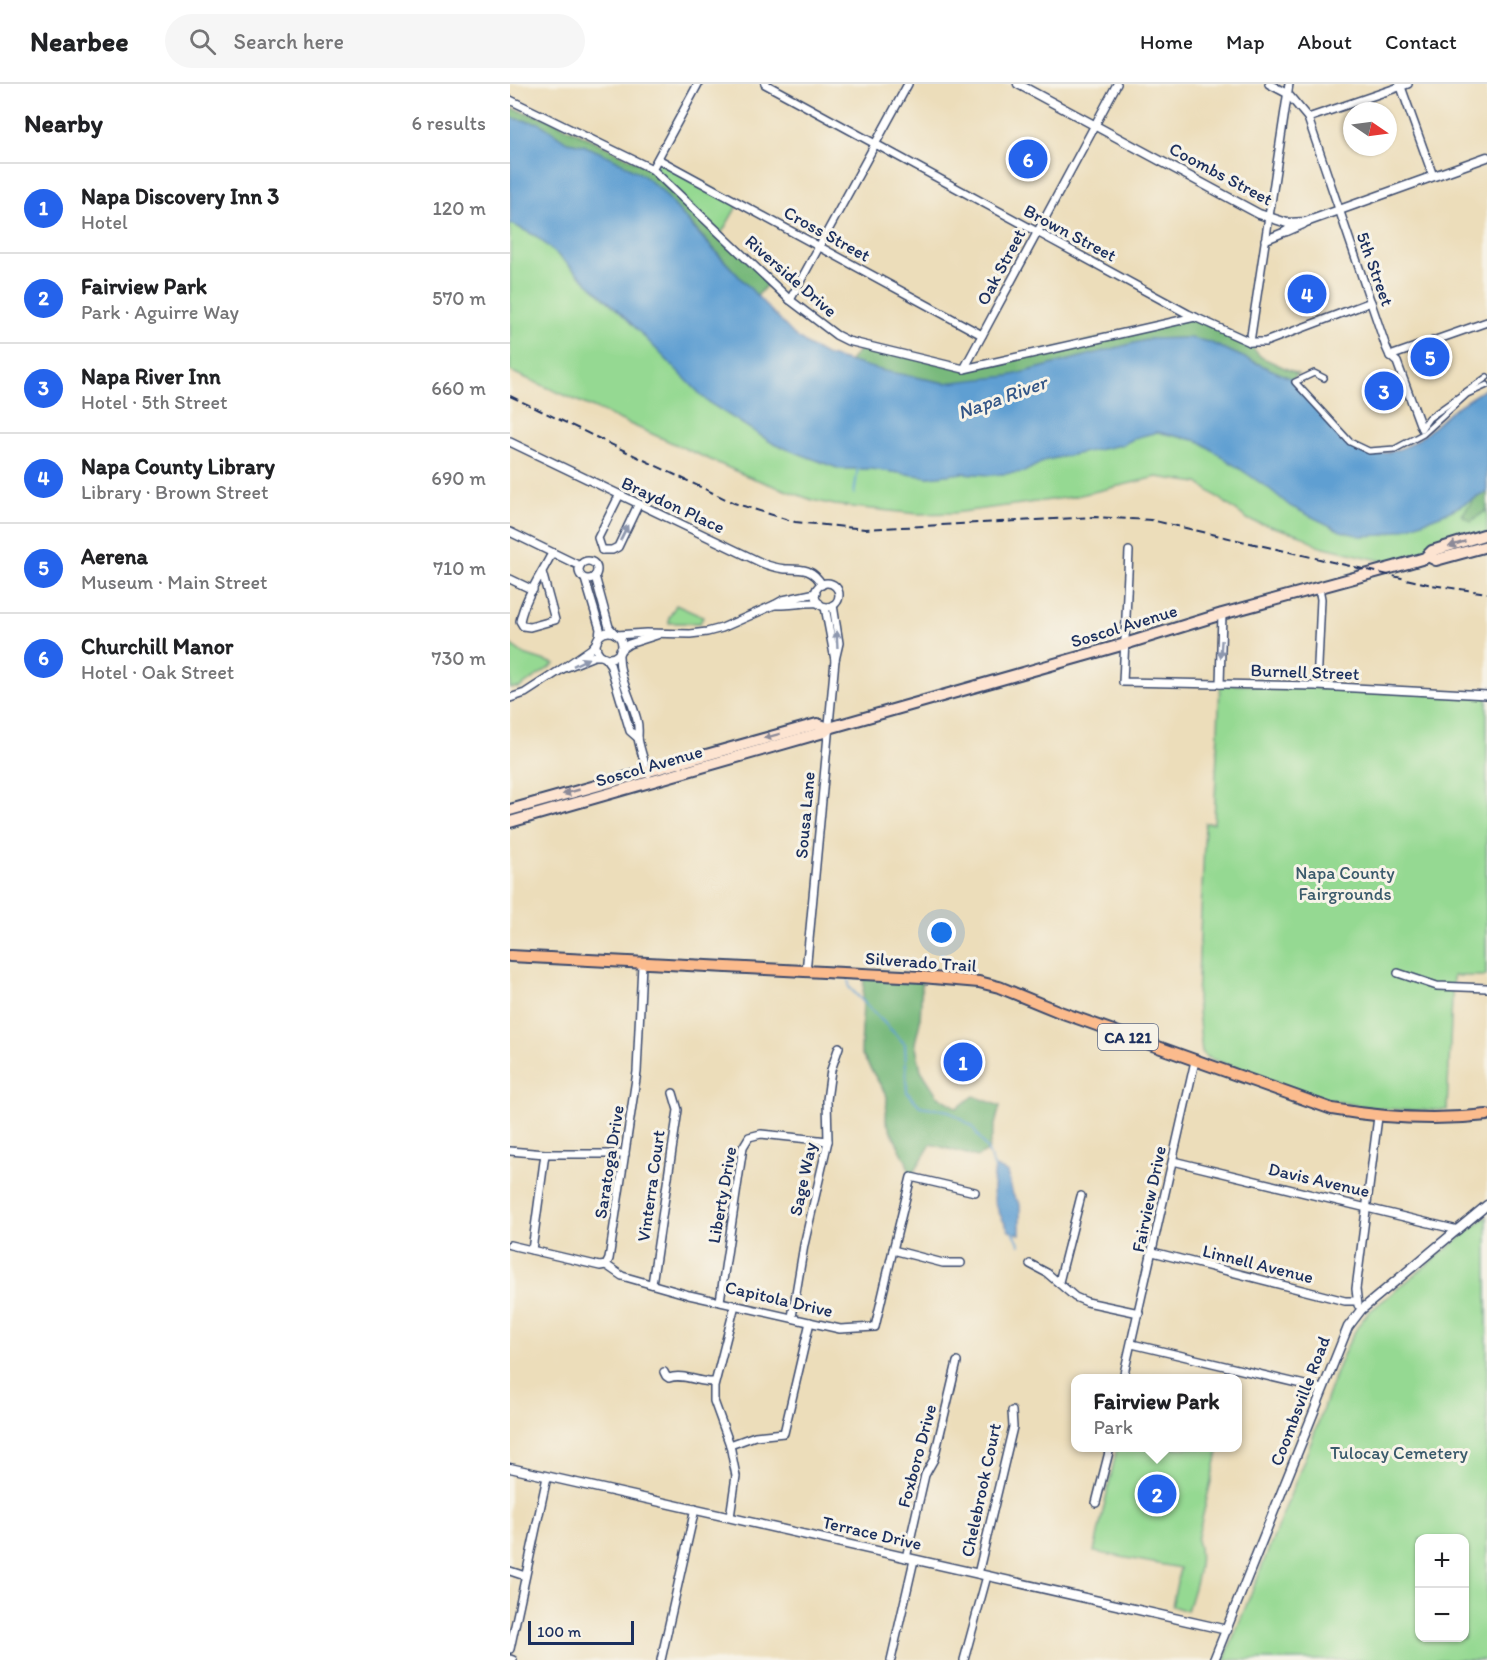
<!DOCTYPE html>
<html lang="en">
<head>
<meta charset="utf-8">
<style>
  :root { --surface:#fff; --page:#f6f6f6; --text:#202124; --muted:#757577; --line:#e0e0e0; --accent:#2563eb }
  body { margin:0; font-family:Itim,sans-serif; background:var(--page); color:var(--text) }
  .controls { position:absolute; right:18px; bottom:18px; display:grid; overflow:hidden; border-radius:12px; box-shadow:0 2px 4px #0004 }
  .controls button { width:54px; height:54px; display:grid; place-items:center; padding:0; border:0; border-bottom:2px solid var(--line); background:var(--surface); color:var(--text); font:30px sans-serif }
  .compass { position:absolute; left:833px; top:18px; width:54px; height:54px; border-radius:50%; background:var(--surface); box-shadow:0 2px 4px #0004; rotate:103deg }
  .scale { position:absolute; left:18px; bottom:15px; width:106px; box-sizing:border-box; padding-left:6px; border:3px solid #1b2f5e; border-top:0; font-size:16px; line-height:21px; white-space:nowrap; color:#1b2f5e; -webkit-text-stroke:4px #f7f3e8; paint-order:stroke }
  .you { position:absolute; left:432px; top:849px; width:21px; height:21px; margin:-15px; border:4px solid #fff; border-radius:50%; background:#1a73e8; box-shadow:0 0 0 9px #1a73e833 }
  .badge { display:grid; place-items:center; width:39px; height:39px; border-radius:50%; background:var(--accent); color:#fff; font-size:20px; font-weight:700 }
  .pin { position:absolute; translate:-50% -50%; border:3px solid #fff; box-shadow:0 2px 6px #0006 }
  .popup { position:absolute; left:561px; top:1290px; width:171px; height:78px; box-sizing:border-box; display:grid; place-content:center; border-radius:12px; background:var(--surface); filter:drop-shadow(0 2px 4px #0005); font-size:20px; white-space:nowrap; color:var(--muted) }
  .popup b { font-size:22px; color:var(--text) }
  .popup::after { content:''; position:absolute; left:50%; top:100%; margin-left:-12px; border:12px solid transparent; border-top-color:var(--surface) }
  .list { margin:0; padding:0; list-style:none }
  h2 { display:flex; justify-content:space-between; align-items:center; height:78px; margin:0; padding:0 24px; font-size:26px }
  h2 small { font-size:20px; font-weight:400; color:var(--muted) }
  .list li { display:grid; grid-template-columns:39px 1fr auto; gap:18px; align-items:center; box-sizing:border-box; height:90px; padding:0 24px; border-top:2px solid var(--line) }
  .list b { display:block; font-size:22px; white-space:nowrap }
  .list p { margin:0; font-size:20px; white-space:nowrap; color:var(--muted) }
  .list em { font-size:20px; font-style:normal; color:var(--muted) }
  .icon { flex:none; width:33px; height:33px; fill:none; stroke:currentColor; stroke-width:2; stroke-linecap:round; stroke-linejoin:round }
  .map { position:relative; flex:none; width:977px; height:1576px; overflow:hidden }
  header { display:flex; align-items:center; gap:36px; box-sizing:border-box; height:84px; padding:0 30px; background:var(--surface); border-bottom:2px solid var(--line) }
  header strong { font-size:28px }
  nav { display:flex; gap:33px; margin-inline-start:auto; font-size:21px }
  .search { width:420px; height:54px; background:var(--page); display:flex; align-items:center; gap:15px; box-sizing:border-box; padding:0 21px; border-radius:33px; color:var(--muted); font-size:22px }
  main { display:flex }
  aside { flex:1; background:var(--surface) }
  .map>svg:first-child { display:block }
</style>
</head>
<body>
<header>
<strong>Nearbee</strong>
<div class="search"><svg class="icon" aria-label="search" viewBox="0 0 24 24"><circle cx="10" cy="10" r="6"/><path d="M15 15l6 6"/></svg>Search here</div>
<nav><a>Home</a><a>Map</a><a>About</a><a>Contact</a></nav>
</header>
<main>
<aside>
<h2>Nearby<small>6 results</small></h2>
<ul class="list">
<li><span class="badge">1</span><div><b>Napa Discovery Inn 3</b><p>Hotel</p></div><em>120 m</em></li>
<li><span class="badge">2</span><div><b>Fairview Park</b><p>Park · Aguirre Way</p></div><em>570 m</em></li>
<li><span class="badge">3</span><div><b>Napa River Inn</b><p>Hotel · 5th Street</p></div><em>660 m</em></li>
<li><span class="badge">4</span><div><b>Napa County Library</b><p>Library · Brown Street</p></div><em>690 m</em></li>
<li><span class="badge">5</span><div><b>Aerena</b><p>Museum · Main Street</p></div><em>710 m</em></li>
<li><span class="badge">6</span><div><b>Churchill Manor</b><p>Hotel · Oak Street</p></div><em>730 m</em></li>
</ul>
</aside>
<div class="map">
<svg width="977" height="1576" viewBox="0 0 977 1576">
  <rect width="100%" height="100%" fill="#f7f3e8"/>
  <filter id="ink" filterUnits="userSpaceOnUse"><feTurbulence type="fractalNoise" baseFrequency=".0167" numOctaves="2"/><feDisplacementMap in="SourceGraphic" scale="12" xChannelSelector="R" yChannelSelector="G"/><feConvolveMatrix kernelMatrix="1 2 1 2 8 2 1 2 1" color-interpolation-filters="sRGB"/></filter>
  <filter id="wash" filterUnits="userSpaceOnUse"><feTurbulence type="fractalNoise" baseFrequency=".008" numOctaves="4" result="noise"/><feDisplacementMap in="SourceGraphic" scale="24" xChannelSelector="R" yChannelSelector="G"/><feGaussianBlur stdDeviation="1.35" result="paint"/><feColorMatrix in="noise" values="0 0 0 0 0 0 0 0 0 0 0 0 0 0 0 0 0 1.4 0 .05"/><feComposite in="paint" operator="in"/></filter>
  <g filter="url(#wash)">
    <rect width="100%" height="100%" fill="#ecddba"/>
    <g fill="#95d992" stroke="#588478" stroke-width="1.5" fill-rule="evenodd">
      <path d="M 148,75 L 229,119 L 211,150 L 142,85 Z"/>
      <path d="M 0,139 L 26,152 L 50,173 L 113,231 L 198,318 L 264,360 L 330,385 L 361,385 L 419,393 L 452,389 L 481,391 L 513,388 L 536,376 L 611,361 L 628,353 L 647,348 L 689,357 L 761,406 L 780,421 L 831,447 L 872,451 L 894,445 L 940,427 L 977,408 L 977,450 L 877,478 L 806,461 L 791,451 L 739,436 L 688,399 L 647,393 L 562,413 L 444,429 L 408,430 L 325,421 L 302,416 L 237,392 L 0,287 Z"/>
      <path d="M 166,521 L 193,533 L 190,539 L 159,539 L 159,534 Z"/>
      <path d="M 0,560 L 14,570 L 45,580 L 9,604 L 0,604 Z"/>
      <path d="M 710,600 L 977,611 L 976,892 L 943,892 L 937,1026 C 907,1027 875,1026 845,1021 C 794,1012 745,990 696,973 L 692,969 L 687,916 L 695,739 L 704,739 Z"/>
      <path d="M 977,1132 L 977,1576 L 714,1576 C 744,1503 773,1430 802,1356 C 815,1321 834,1253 859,1228 ZM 910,1454 L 954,1454 L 954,1554 L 910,1554 Z"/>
      <path d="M 607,1364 L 709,1364 L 687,1456 C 695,1478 683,1505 677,1527 L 662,1522 L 670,1484 L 584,1468 Z"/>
    </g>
    <g fill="#78b97c" stroke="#4a746d" stroke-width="1.5">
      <path d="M 0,24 L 39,35 L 142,85 L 260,197 L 247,212 L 151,107 L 73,61 L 57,58 L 29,39 L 0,34 Z"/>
      <path d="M 685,233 L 740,261 L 751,273 L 788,290 L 782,295 L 699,258 L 680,254 L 640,255 L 499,292 L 442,300 L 374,287 L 339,278 L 353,262 L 454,285 Z"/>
      <path d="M 977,408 L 977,426 L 961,437 L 952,431 L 964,415 Z"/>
      <path d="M 354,891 L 412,893 L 410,938 L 405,959 L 411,986 L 427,1011 L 447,1024 L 464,1012 L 490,1022 L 478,1067 L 467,1073 L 421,1060 L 401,1093 L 396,1077 L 376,1037 L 377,1012 L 351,969 Z"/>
    </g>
    <g fill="#5f9fd2" stroke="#3d6798" stroke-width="1.5">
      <path d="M 0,34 L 29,39 L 57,58 L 73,61 L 103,74 L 131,90 L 151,106 L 187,148 L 283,250 L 299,262 L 315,271 L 374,287 L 435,299 L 499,292 L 640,255 L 680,254 L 699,258 L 782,295 L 781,296 L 838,359 C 859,380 894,367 914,351 C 925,343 934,332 945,324 C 956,317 966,310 977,304 L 977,408 L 940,427 L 894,445 L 872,451 L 851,452 L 831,447 L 780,422 L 761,406 L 689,357 L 647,348 L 628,353 L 611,361 L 536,376 L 514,388 L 481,391 L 452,389 L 419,393 L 361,385 L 330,385 L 264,360 L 198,318 L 113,231 L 50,173 L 26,152 L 0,139 Z"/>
      <path d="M 485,1083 L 497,1088 L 503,1111 L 510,1120 L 510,1150 L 499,1147 C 484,1121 480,1114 485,1083 Z"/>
    </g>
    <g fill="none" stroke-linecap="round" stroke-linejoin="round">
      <g stroke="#5f9fd2" stroke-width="2">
        <path d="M 344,410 L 348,383"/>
        <path d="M 339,896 L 339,903 L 395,960 L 397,1008 L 410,1022 L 439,1027 L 462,1042 L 478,1067 L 485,1085"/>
        <path d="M 503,1147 L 510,1161"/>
      </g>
    </g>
  </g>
  <g filter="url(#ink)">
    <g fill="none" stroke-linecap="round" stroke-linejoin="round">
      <defs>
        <g id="pedestrian">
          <path d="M 814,294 L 804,289 L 785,298 L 840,358 L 859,367 L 885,365 L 913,350 L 957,310 L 977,301"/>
          <path d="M 911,345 L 919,334 L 977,293"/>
        </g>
        <g id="minor">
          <path d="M 255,0 L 678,230 L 740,258 L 755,258 L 861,218"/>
          <path d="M 759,0 L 778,10 L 798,34 L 876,263 L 880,272 L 887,278 L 911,343"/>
          <path d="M 890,0 L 923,92"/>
          <path d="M 0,16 L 142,85 L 280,216 L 326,251 L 338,257 L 454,285 L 685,233"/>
          <path d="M 798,34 L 898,0"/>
          <path d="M 148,75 L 472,251"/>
          <path d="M 142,85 L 188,0"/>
          <path d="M 755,156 L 777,147"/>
          <path d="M 280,216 L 398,0"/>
          <path d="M 740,258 L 779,0"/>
          <path d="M 880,272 L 977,238"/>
          <path d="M 454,285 L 607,0"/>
          <path d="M 0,358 L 252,479 C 259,482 267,484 275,485 C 292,485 303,484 312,501"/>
          <path d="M 0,448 L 70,482"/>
          <path d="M 92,466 L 102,466 L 108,463 L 128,421"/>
          <path d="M 92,466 L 88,454 L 109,412"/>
          <path d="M 619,467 L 613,598 L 807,602 L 977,611"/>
          <circle cx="78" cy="486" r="9"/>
          <path d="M 32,488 L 45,536 L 20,543 L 13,542 L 10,537 C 15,513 31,491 42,469"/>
          <path d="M 85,492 L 99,543 L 105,550"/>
          <path d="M 0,495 L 23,506"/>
          <path d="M 75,495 L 90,545 L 89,553"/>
          <circle cx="317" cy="511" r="12"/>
          <path d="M 306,509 L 273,516 L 264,521 C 279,522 293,518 309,519"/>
          <path d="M 315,523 L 325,576 L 329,559 L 323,521"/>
          <circle cx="99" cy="561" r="13"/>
          <path d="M 107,551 L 136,549 L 180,550 L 197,548 L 212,544 L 264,521"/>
          <path d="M 87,558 L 81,565 L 52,585 L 84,572 L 92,572"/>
          <path d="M 110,566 L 119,560 L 147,551"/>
          <path d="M 109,569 C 108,593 121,613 127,636 C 129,643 128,648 128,654 C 130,666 135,679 138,690"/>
          <path d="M 95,573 L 100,580 L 120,647 L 128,654"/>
          <path d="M 710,600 L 712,530"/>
          <path d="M 807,602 L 811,515 L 809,504"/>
          <path d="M 0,614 L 15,609 L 52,585"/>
          <path d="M 296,888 L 325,576"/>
          <path d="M 888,889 L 927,902 L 977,904"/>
          <path d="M 0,1067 L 35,1070 L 115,1070"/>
          <path d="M 663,1077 L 948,1146"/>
          <path d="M 0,1161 L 90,1182 L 96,1181 L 99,1175 L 127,988 L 132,880"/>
          <path d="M 22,1166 L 35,1070"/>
          <path d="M 383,1166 L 401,1093 L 465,1108"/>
          <path d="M 643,1168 L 835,1217 L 847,1217"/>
          <path d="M 520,1180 L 537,1189 L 565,1213 L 577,1218 L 629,1229"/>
          <path d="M 96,1181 L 112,1192 L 179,1211 L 330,1245 L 365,1243 L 383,1166 L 433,1179 L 451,1179"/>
          <path d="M 549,1198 L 571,1112"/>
          <path d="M 142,1200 L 168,1026 L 163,1009"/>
          <path d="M 210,1217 L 233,1063 L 239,1053 L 251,1050 L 318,1057"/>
          <path d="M 848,1221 L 846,1205 L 868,1033"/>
          <path d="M 282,1233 L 294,1161 L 318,1057 L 317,1016 L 321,986 L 329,963"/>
          <path d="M 622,1260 L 812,1305"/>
          <path d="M 154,1288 L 156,1292 L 159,1294 C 173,1289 190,1299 204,1298"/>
          <path d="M 613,1294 L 685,977"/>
          <path d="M 220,1361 L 245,1352 L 274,1349 L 300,1238"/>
          <path d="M 586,1419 L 600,1364"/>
          <path d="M 220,1433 L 226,1392 L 220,1361 L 204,1317 L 204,1303 L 225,1221"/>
          <path d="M 396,1474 L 415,1391 L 424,1375 L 447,1278"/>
          <path d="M 0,1487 L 15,1492"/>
          <path d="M 468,1490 L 503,1343 L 502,1327"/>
          <path d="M 0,1565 L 37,1393"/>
          <path d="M 0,1575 L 3,1576"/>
          <path d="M 151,1576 L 185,1425"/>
          <path d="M 381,1576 L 404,1476"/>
          <path d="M 454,1576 L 477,1492"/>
        </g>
        <g id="tertiary">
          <path d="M 508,0 L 749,130 L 777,139 L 796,138 L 977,73"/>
          <path d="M 777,147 L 793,140"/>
          <path d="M 0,1384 L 717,1546"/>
          <path d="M 704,1576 L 838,1243 L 851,1226 L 977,1121"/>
        </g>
        <g id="secondary">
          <path d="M 918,472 L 926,476 L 977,462"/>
          <path d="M 0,726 L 307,640 L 319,644"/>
          <path d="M 0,738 L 314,648 L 319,644 L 615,560 L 712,530 L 884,483 L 915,474 L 922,467 L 977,450"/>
        </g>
        <path id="primary" d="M 0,872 L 412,893 L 469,898 L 489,903 L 550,928 L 822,1025 C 874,1034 924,1037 977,1031"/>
      </defs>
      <use href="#pedestrian" stroke="#3a496c" stroke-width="8"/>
      <use href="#minor" stroke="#3a496c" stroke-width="10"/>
      <use href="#tertiary" stroke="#3a496c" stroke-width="11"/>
      <use href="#secondary" stroke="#3a496c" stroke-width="14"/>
      <use href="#primary" stroke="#3a496c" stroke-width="14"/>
      <use href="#pedestrian" stroke="#fff" stroke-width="5"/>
      <use href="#minor" stroke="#fff" stroke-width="7"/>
      <use href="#tertiary" stroke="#fff" stroke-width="8"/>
      <use href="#secondary" stroke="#fde4d1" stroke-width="10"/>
      <use href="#primary" stroke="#fbbb8d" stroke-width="10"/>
      <path stroke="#1b2f5e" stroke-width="2" stroke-dasharray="9 4.5" stroke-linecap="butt" d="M 0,312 L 224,419 L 285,438 L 355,445 L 584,433 L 641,436 L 922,501 L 977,509"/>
    </g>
    <defs><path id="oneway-solid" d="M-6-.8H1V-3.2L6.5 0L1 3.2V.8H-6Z" transform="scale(1.5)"/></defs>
    <g fill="#8d97ae">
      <use href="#oneway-solid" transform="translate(114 449) rotate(-64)"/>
      <use href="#oneway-solid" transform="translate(327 555) rotate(-93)"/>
      <use href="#oneway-solid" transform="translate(711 565) rotate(94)"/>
      <use href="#oneway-solid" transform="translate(71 578) rotate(-26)"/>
    </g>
    <g fill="#8c8a98">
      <use href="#oneway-solid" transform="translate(947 460) rotate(162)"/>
      <use href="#oneway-solid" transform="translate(262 652) rotate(165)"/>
      <use href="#oneway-solid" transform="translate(61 708) rotate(164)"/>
    </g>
  </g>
  <g text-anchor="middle" stroke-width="6" stroke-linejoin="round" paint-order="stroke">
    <rect fill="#f7f3e8" stroke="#5d6a87" stroke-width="1.5" x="588" y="940" width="60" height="26" rx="4.5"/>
    <g font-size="16" font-weight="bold" fill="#1b2f5e">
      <text x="618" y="959">CA 121</text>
    </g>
    <g font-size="18" fill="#1b2f5e" stroke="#f7f3e8">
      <text transform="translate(711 90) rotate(28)" y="6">Coombs Street</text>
      <text transform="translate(560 149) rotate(28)" y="6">Brown Street</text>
      <text transform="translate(317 150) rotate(29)" y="6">Cross Street</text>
      <text transform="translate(491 183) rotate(-62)" y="6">Oak Street</text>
      <text transform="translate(865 185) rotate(70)" y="6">5th Street</text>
      <text transform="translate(281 192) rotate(41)" y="6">Riverside Drive</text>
      <text transform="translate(163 421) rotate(25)" y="6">Braydon Place</text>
      <text transform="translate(614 542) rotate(-17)" y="6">Soscol Avenue</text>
      <text transform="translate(795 588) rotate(2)" y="6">Burnell Street</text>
      <text transform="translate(139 682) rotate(-16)" y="6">Soscol Avenue</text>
      <text transform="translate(295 731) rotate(-85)" y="6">Sousa Lane</text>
      <text transform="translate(411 878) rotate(4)" y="6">Silverado Trail</text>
      <text transform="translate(99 1078) rotate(-81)" y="6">Saratoga Drive</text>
      <text transform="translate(293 1095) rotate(-78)" y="6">Sage Way</text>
      <text transform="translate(809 1096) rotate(13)" y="6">Davis Avenue</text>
      <text transform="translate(141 1102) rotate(-82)" y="6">Vinterra Court</text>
      <text transform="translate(212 1111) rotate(-80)" y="6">Liberty Drive</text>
      <text transform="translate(639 1115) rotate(-78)" y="6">Fairview Drive</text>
      <text transform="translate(748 1180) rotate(14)" y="6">Linnell Avenue</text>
      <text transform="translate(269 1215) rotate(13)" y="6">Capitola Drive</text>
      <text transform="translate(790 1317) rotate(-69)" y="6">Coombsville Road</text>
      <text transform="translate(407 1372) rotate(-75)" y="6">Foxboro Drive</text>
      <text transform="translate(471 1406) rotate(-78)" y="6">Chelebrook Court</text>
      <text transform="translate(362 1449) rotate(13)" y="6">Terrace Drive</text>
    </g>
    <g font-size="18" fill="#3a5a6b" stroke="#f7f3e8">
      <text x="835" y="795">Napa County<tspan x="835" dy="21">Fairgrounds</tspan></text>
      <text x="889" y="1375">Tulocay Cemetery</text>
    </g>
    <g font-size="20" font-style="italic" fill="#335687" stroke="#f7f3e8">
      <text transform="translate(492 313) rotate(-20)" y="7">Napa River</text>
    </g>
  </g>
</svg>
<div class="controls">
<button>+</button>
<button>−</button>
</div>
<svg class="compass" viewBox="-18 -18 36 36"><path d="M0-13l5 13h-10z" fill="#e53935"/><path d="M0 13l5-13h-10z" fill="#757577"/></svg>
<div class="scale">100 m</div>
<div class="you"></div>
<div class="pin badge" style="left:453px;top:978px">1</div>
<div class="pin badge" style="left:647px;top:1410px">2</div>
<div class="popup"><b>Fairview Park</b>Park</div>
<div class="pin badge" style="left:874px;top:307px">3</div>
<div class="pin badge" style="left:797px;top:210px">4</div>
<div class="pin badge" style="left:920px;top:273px">5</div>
<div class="pin badge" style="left:518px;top:75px">6</div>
</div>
</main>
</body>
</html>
